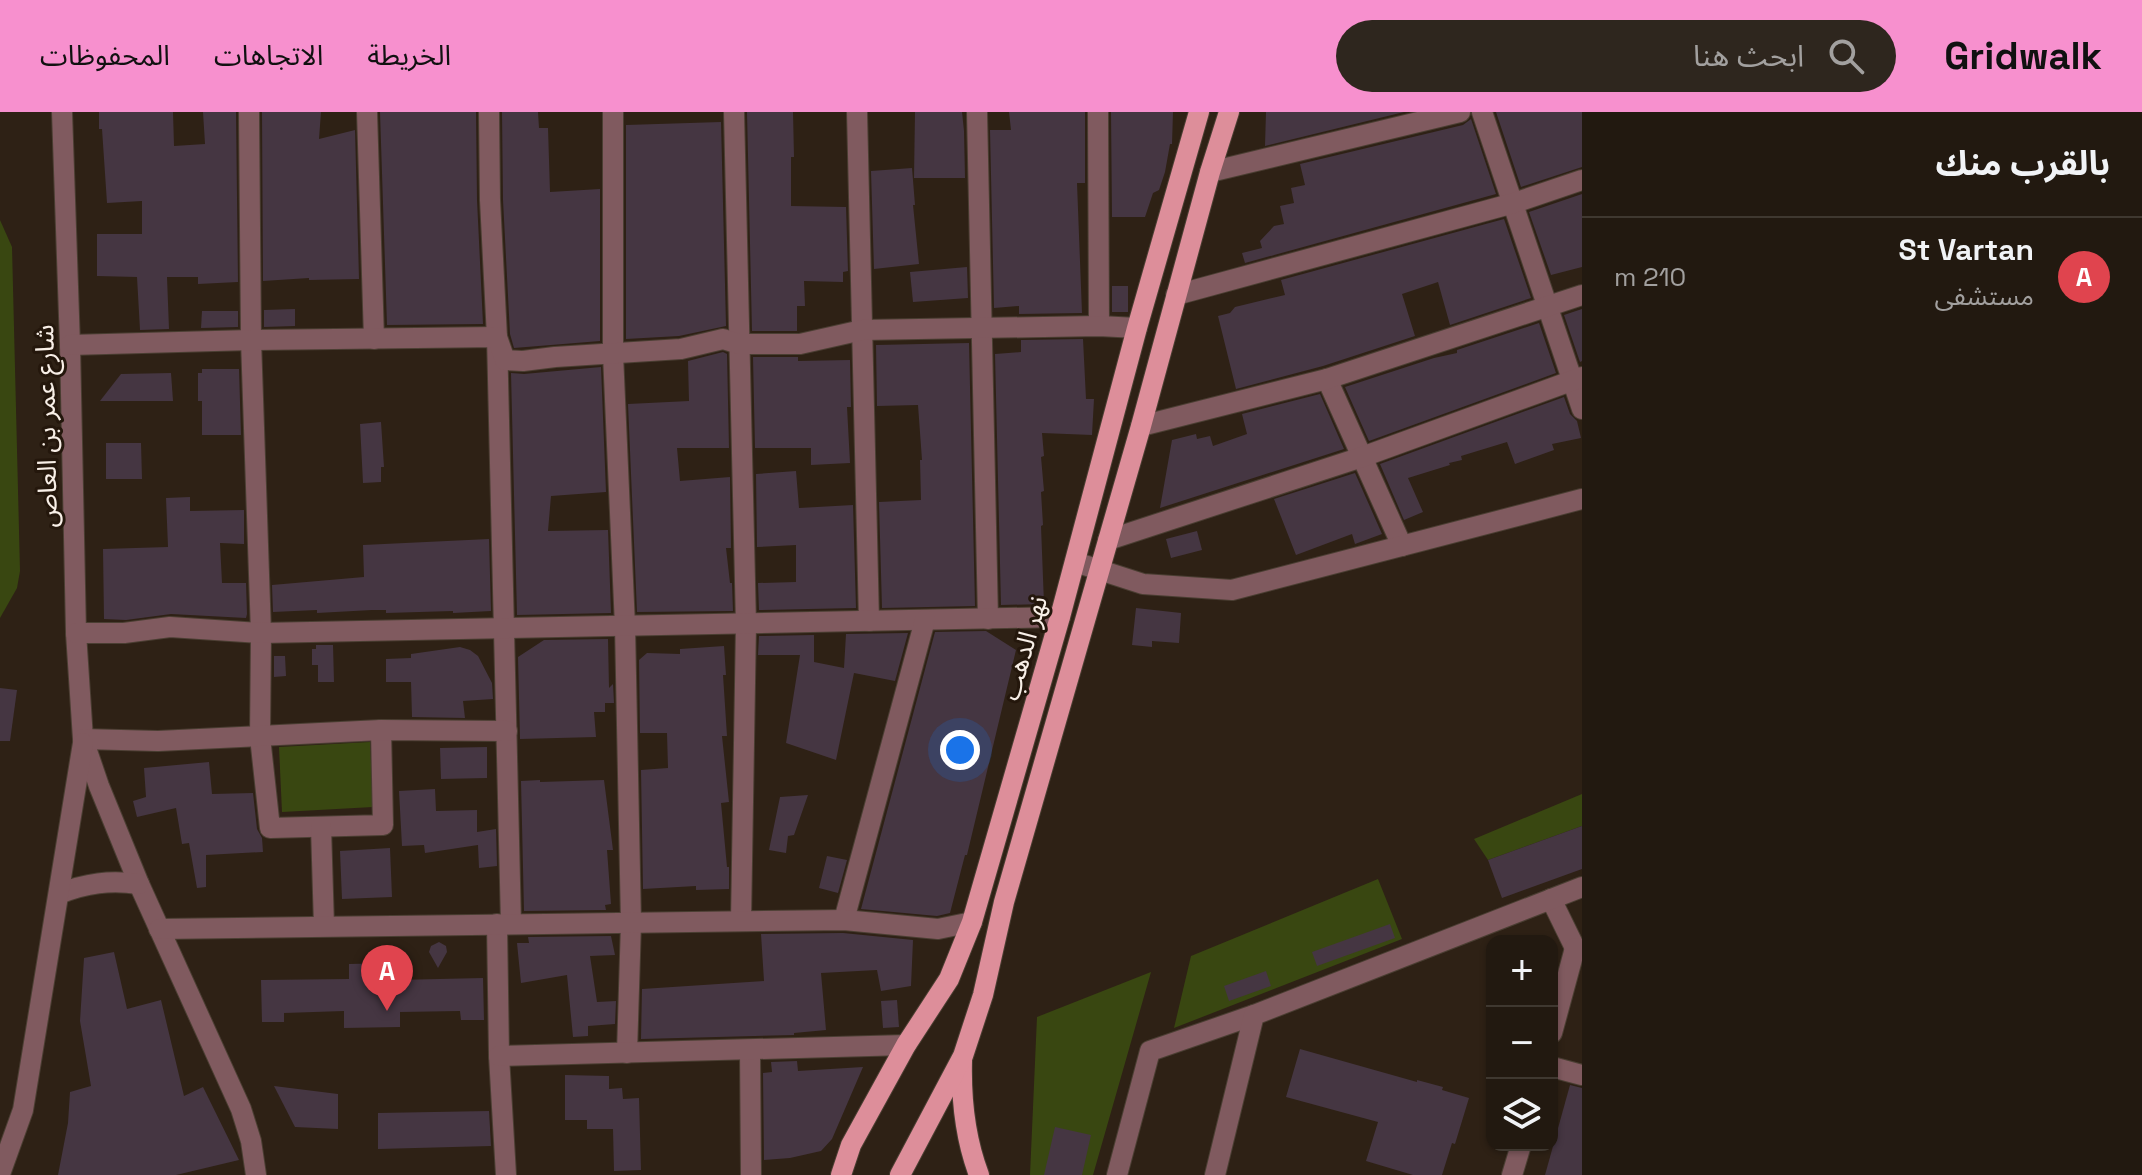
<!DOCTYPE html>
<html lang="ar">
<head>
<meta charset="utf-8">
<style>
  :root { --surface:#221910; --page:#2e261e; --text:#f1f3f6; --muted:#a2a09f; --line:#3f3830; --accent:#f790ce }
  body { margin:0; font-family:"Space Grotesk","Noto Sans Arabic",sans-serif; background:var(--page); color:var(--text); direction:rtl }
  .controls { position:absolute; right:24px; bottom:24px; display:grid; overflow:hidden; border-radius:16px; box-shadow:0 2px 6px #0004 }
  .controls button { width:72px; height:72px; display:grid; place-items:center; padding:0; border:0; border-bottom:2px solid var(--line); background:var(--surface); color:var(--text); font:40px sans-serif }
  .you { position:absolute; left:960px; top:638px; width:28px; height:28px; margin:-20px; border:6px solid #fff; border-radius:50%; background:#1a73e8; box-shadow:0 0 0 12px #1a73e833 }
  .badge { display:grid; place-items:center; width:52px; height:52px; border-radius:50%; background:var(--accent); color:#fff; font-size:26px; font-weight:700 }
  .pin { position:absolute; translate:-50% -66px; filter:drop-shadow(0 2px 4px #0008) }
  .pin::after { content:''; position:absolute; top:42px; width:28px; height:24px; background:inherit; clip-path:polygon(0 0,100% 0,50% 100%) }
  .list { margin:0; padding:0; list-style:none }
  h2 { display:flex; justify-content:space-between; align-items:center; height:104px; margin:0; padding:0 32px; font-size:34px }
  h2 small { font-size:26px; font-weight:400; color:var(--muted) }
  .list li { display:grid; grid-template-columns:52px 1fr auto; gap:24px; align-items:center; box-sizing:border-box; height:120px; padding:0 32px; border-top:2px solid var(--line) }
  .list b { display:block; font-size:30px; white-space:nowrap }
  .list p { margin:0; font-size:26px; white-space:nowrap; color:var(--muted) }
  .list em { font-size:26px; font-style:normal; color:var(--muted) }
  .icon { flex:none; width:44px; height:44px; fill:none; stroke:currentColor; stroke-width:2; stroke-linecap:round; stroke-linejoin:round }
  .map { position:relative; flex:none; width:1582px; height:1063px; overflow:hidden; direction:ltr }
  header { display:flex; align-items:center; gap:48px; box-sizing:border-box; height:112px; padding:0 40px; background:var(--accent); color:#111 }
  header strong { font-size:38px }
  nav { display:flex; gap:44px; margin-inline-start:auto; font-size:28px }
  .search { width:560px; height:72px; background:var(--page); display:flex; align-items:center; gap:20px; box-sizing:border-box; padding:0 28px; border-radius:44px; color:var(--muted); font-size:30px }
  main { display:flex }
  aside { flex:1; background:var(--surface) }
  .map>svg:first-child { display:block }
</style>
</head>
<body>
<header>
<strong>Gridwalk</strong>
<div class="search"><svg class="icon" aria-label="search" viewBox="0 0 24 24"><circle cx="10" cy="10" r="6"/><path d="M15 15l6 6"/></svg>ابحث هنا</div>
<nav><a>الخريطة</a><a>الاتجاهات</a><a>المحفوظات</a></nav>
</header>
<main>
<aside>
<h2>بالقرب منك<small></small></h2>
<ul class="list">
<li><span class="badge" style="background:#e0444e">A</span><div><b>St Vartan</b><p>مستشفى</p></div><em>210 m</em></li>
</ul>
</aside>
<div class="map">
<svg width="1582" height="1063" viewBox="0 0 1582 1063">
  <rect width="100%" height="100%" fill="#2e2115"/>
  <g fill="#394711">
    <path d="M 0,108 L 12,135 L 20,459 L 17,476 L 0,506 Z"/>
    <path d="M 370,630 L 373,695 L 282,700 L 279,635 Z"/>
    <path d="M 1582,682 L 1582,714 L 1488,748 L 1474,727 Z"/>
    <path d="M 1378,767 L 1402,827 L 1174,916 L 1191,844 Z"/>
    <path d="M 1151,860 L 1093,1063 L 1030,1063 L 1037,905 Z"/>
  </g>
  <g fill="#453642">
    <path d="M 99,0 L 173,0 L 174,34 L 205,32 L 203,0 L 236,0 L 238,170 L 198,172 L 198,165 L 167,165 L 169,217 L 140,218 L 137,165 L 97,164 L 97,122 L 142,122 L 142,89 L 107,91 L 102,17 L 99,17 Z"/>
    <path d="M 262,0 L 321,0 L 319,27 L 355,18 L 359,167 L 309,168 L 309,166 L 263,169 Z"/>
    <path d="M 380,0 L 476,0 L 477,88 L 483,212 L 387,213 Z"/>
    <path d="M 502,0 L 538,0 L 539,16 L 548,16 L 550,80 L 600,77 L 600,229 L 514,236 L 510,222 L 503,88 Z"/>
    <path d="M 747,0 L 793,0 L 794,45 L 791,45 L 791,94 L 846,95 L 848,159 L 843,160 L 843,170 L 804,169 L 805,194 L 797,194 L 797,219 L 752,219 Z"/>
    <path d="M 915,0 L 962,0 L 964,19 L 965,66 L 914,66 Z"/>
    <path d="M 1009,0 L 1085,0 L 1085,71 L 1077,71 L 1082,201 L 1019,202 L 1019,194 L 994,196 L 990,18 L 1011,18 Z"/>
    <path d="M 1111,0 L 1173,0 L 1172,32 L 1170,32 L 1165,60 L 1159,78 L 1153,81 L 1145,105 L 1112,105 Z"/>
    <path d="M 1266,0 L 1404,0 L 1265,34 Z"/>
    <path d="M 1496,0 L 1582,0 L 1582,55 L 1521,75 Z"/>
    <path d="M 1471,7 L 1496,82 L 1245,151 L 1242,141 L 1262,136 L 1260,129 L 1274,114 L 1284,112 L 1280,94 L 1294,91 L 1291,76 L 1305,73 L 1300,52 L 1463,13 Z"/>
    <path d="M 721,10 L 726,214 L 679,224 L 626,227 L 626,13 Z"/>
    <path d="M 912,56 L 915,93 L 913,93 L 919,152 L 874,157 L 871,59 Z"/>
    <path d="M 1582,82 L 1582,155 L 1551,163 L 1529,100 Z"/>
    <path d="M 1504,107 L 1531,186 L 1450,213 L 1438,170 L 1402,182 L 1415,224 L 1323,254 L 1236,277 L 1218,204 L 1230,201 L 1235,195 L 1285,183 L 1281,168 Z"/>
    <path d="M 967,155 L 968,186 L 913,190 L 910,160 Z"/>
    <rect x="1112" y="174" width="16" height="26"/>
    <path d="M 295,197 L 295,214 L 264,215 L 264,198 Z"/>
    <path d="M 1582,197 L 1582,249 L 1580,250 L 1564,203 Z"/>
    <path d="M 202,199 L 238,199 L 238,215 L 201,216 Z"/>
    <path d="M 1539,211 L 1556,261 L 1369,329 L 1345,275 L 1434,246 L 1457,241 L 1457,238 Z"/>
    <path d="M 1083,227 L 1086,287 L 1094,287 L 1092,323 L 1042,321 L 1044,344 L 1041,345 L 1044,379 L 1041,380 L 1043,413 L 1041,414 L 1044,492 L 1001,493 L 995,242 L 1021,240 L 1021,228 Z"/>
    <path d="M 969,231 L 975,494 L 882,496 L 879,390 L 921,388 L 920,348 L 922,348 L 918,293 L 877,294 L 876,233 Z"/>
    <path d="M 723,240 L 727,242 L 729,336 L 677,336 L 680,369 L 730,365 L 731,436 L 726,436 L 730,471 L 732,471 L 733,499 L 637,500 L 628,292 L 689,289 L 688,249 Z"/>
    <path d="M 753,245 L 798,245 L 798,249 L 850,248 L 851,295 L 847,295 L 850,351 L 811,353 L 811,336 L 755,336 Z"/>
    <path d="M 601,255 L 606,380 L 551,384 L 548,419 L 608,418 L 611,501 L 517,503 L 511,261 L 524,262 Z"/>
    <path d="M 202,257 L 239,257 L 241,323 L 202,323 L 202,289 L 198,289 L 198,261 L 202,261 Z"/>
    <path d="M 171,261 L 173,289 L 100,289 L 121,262 Z"/>
    <path d="M 1320,282 L 1344,337 L 1160,396 L 1172,328 L 1196,322 L 1197,327 L 1210,324 L 1213,334 L 1247,322 L 1242,302 Z"/>
    <path d="M 1564,285 L 1570,302 L 1577,309 L 1581,326 L 1552,332 L 1554,338 L 1515,352 L 1507,330 L 1461,344 L 1462,348 L 1449,351 L 1450,353 L 1408,366 L 1423,400 L 1404,408 L 1380,352 Z"/>
    <path d="M 381,310 L 384,355 L 381,355 L 381,370 L 363,371 L 360,312 Z"/>
    <path d="M 106,331 L 141,331 L 142,367 L 106,367 Z"/>
    <path d="M 796,359 L 799,396 L 853,393 L 856,496 L 759,498 L 758,471 L 796,470 L 796,433 L 757,435 L 756,362 Z"/>
    <path d="M 1355,361 L 1382,422 L 1355,432 L 1352,422 L 1296,443 L 1274,387 Z"/>
    <path d="M 190,385 L 190,399 L 244,398 L 244,432 L 220,431 L 222,471 L 246,471 L 247,502 L 246,506 L 171,502 L 126,508 L 104,507 L 103,437 L 168,435 L 166,386 Z"/>
    <path d="M 1197,419 L 1202,438 L 1171,446 L 1166,427 Z"/>
    <path d="M 489,427 L 491,499 L 453,501 L 453,499 L 386,501 L 386,498 L 372,498 L 317,501 L 317,498 L 273,500 L 272,473 L 364,465 L 363,433 Z"/>
    <path d="M 1136,496 L 1181,501 L 1179,531 L 1152,529 L 1152,535 L 1132,533 Z"/>
    <path d="M 986,519 L 1016,538 L 967,743 L 965,743 L 950,801 L 937,804 L 861,797 L 935,520 Z"/>
    <path d="M 908,521 L 895,569 L 854,561 L 836,648 L 786,631 L 800,543 L 758,543 L 759,524 L 814,523 L 814,550 L 844,556 L 846,522 Z"/>
    <path d="M 608,527 L 609,576 L 613,572 L 614,591 L 605,591 L 605,600 L 594,600 L 596,625 L 520,627 L 518,545 L 544,528 Z"/>
    <path d="M 316,533 L 333,533 L 334,570 L 318,570 L 318,553 L 312,553 L 312,537 L 316,537 Z"/>
    <path d="M 724,534 L 726,563 L 723,563 L 727,624 L 722,624 L 729,690 L 721,691 L 727,755 L 729,755 L 729,777 L 696,778 L 696,774 L 643,777 L 641,658 L 668,656 L 667,621 L 640,621 L 639,548 L 647,541 L 680,542 L 680,537 Z"/>
    <path d="M 460,535 L 470,538 L 478,544 L 492,571 L 493,587 L 463,589 L 465,606 L 412,605 L 411,570 L 386,570 L 386,547 L 411,546 L 411,542 Z"/>
    <path d="M 274,544 L 285,544 L 286,564 L 274,565 Z"/>
    <path d="M 0,576 L 17,578 L 10,629 L 0,629 Z"/>
    <path d="M 487,635 L 487,666 L 441,667 L 440,636 Z"/>
    <path d="M 209,650 L 212,682 L 253,681 L 257,717 L 262,726 L 263,740 L 206,743 L 206,775 L 197,776 L 189,731 L 182,732 L 176,696 L 137,705 L 133,689 L 146,685 L 144,656 Z"/>
    <path d="M 540,668 L 540,670 L 604,668 L 613,738 L 607,738 L 611,792 L 605,793 L 606,798 L 524,799 L 521,669 Z"/>
    <path d="M 435,677 L 436,699 L 477,698 L 477,720 L 496,717 L 497,754 L 479,756 L 478,733 L 425,741 L 424,733 L 402,734 L 399,679 Z"/>
    <path d="M 808,683 L 794,723 L 788,724 L 786,741 L 769,738 L 780,685 Z"/>
    <path d="M 1582,714 L 1582,757 L 1502,786 L 1488,748 Z"/>
    <path d="M 390,736 L 392,785 L 342,787 L 340,739 Z"/>
    <path d="M 827,744 L 847,748 L 838,781 L 819,776 Z"/>
    <path d="M 1390,812 L 1395,826 L 1317,854 L 1312,840 Z"/>
    <path d="M 843,821 L 913,828 L 911,874 L 881,879 L 877,858 L 821,861 L 826,918 L 794,921 L 794,923 L 641,927 L 642,877 L 764,869 L 761,822 Z"/>
    <path d="M 611,824 L 615,843 L 590,844 L 597,890 L 616,889 L 615,912 L 588,914 L 588,924 L 573,925 L 567,863 L 521,871 L 517,831 L 529,831 L 528,825 Z"/>
    <path d="M 439,830 L 446,834 L 447,840 L 438,856 L 429,840 L 431,834 Z"/>
    <path d="M 114,840 L 127,897 L 161,888 L 184,984 L 203,975 L 239,1048 L 176,1063 L 58,1063 L 68,1011 L 70,980 L 91,974 L 80,909 L 84,846 Z"/>
    <path d="M 394,851 L 395,868 L 483,866 L 484,908 L 461,908 L 460,899 L 400,900 L 400,915 L 344,916 L 344,899 L 284,901 L 284,910 L 262,910 L 261,868 L 349,867 L 349,852 Z"/>
    <path d="M 1266,859 L 1271,874 L 1229,889 L 1224,874 Z"/>
    <path d="M 897,888 L 899,915 L 883,916 L 881,889 Z"/>
    <path d="M 1300,937 L 1417,970 L 1417,968 L 1443,975 L 1442,978 L 1469,986 L 1455,1032 L 1452,1031 L 1442,1063 L 1413,1063 L 1366,1049 L 1378,1010 L 1286,985 Z"/>
    <path d="M 797,949 L 798,959 L 863,955 L 832,1027 L 821,1039 L 790,1046 L 764,1048 L 763,961 L 772,960 L 771,950 Z"/>
    <path d="M 565,963 L 609,964 L 609,977 L 622,976 L 623,987 L 639,986 L 641,1058 L 614,1059 L 613,1017 L 587,1017 L 587,1008 L 565,1008 Z"/>
    <path d="M 1570,973 L 1582,976 L 1582,1063 L 1545,1063 Z"/>
    <path d="M 274,974 L 338,982 L 338,1017 L 295,1015 Z"/>
    <path d="M 489,999 L 491,1034 L 378,1037 L 378,1001 Z"/>
    <path d="M 1055,1015 L 1091,1023 L 1082,1063 L 1044,1063 Z"/>
  </g>
  <g fill="none" stroke-linecap="round" stroke-linejoin="round">
    <defs>
      <g id="minor">
        <path d="M 62,0 L 70,233 L 76,521 L 83,627 L 99,674 L 139,772 L 241,997 L 251,1029 L 256,1063"/>
        <path d="M 249,0 L 251,228 L 261,521 L 260,625 L 270,716 L 383,713 L 381,618"/>
        <path d="M 367,0 L 374,227"/>
        <path d="M 489,0 L 490,88 L 497,225 L 511,812"/>
        <path d="M 613,0 L 613,242 L 625,514 L 631,811 L 627,941"/>
        <path d="M 734,0 L 746,512 L 741,809"/>
        <path d="M 857,0 L 869,509"/>
        <path d="M 977,0 L 988,507"/>
        <path d="M 1098,0 L 1099,214"/>
        <path d="M 1482,0 L 1582,297"/>
        <path d="M 1210,60 L 1460,0"/>
        <path d="M 1176,183 L 1514,91 L 1582,68"/>
        <path d="M 70,233 L 251,228 L 497,225 L 505,248 L 523,249 L 555,245 L 681,237 L 723,227 L 739,232 L 800,232 L 862,218 L 1099,214 L 1137,216"/>
        <path d="M 1327,267 L 1402,434"/>
        <path d="M 1141,314 L 1327,267 L 1582,183"/>
        <path d="M 1108,428 L 1362,345 L 1582,265"/>
        <path d="M 1075,450 L 1143,472 L 1232,478 L 1582,387"/>
        <path d="M 76,521 L 124,521 L 170,515 L 261,521 L 1060,505"/>
        <path d="M 83,627 L 158,629 L 381,618 L 507,619"/>
        <path d="M 321,715 L 324,814"/>
        <path d="M 59,782 C 86,771 110,768 139,772"/>
        <path d="M 1551,787 L 1575,836 L 1582,838"/>
        <path d="M 844,808 L 925,508"/>
        <path d="M 497,812 L 499,944 L 506,1063"/>
        <path d="M 159,817 L 844,808 L 938,817 L 972,810"/>
        <path d="M 1552,921 L 1575,836"/>
        <path d="M 750,939 L 751,1063"/>
        <path d="M 499,944 L 906,933"/>
        <path d="M 1552,955 L 1582,963"/>
        <path d="M 0,1062 L 23,998 L 83,631"/>
        <path d="M 1117,1063 L 1150,939 L 1254,903"/>
        <path d="M 1215,1063 L 1254,903 L 1582,775"/>
        <path d="M 1512,1063 L 1521,1033"/>
      </g>
      <g id="major">
        <path d="M 962,949 C 961,989 965,1026 979,1063"/>
        <path d="M 841,1063 L 851,1033 L 906,933 L 949,867 L 972,810 L 1060,505 L 1137,216 L 1199,0"/>
        <path d="M 900,1063 L 963,944 L 983,883 L 1004,790 L 1141,314 L 1210,60 L 1229,0"/>
      </g>
    </defs>
    <use href="#minor" stroke="#4a3e32" stroke-width="22"/>
    <use href="#major" stroke="#4a3e32" stroke-width="22"/>
    <use href="#minor" stroke="#805a5f" stroke-width="20"/>
    <use href="#major" stroke="#dd8e9a" stroke-width="20"/>
  </g>
  <g text-anchor="middle" stroke-width="6" stroke-linejoin="round" paint-order="stroke">
    <g font-size="26" fill="#f8efe7" stroke="#24170c">
      <text transform="translate(46 314) rotate(-91)" y="9">شارع عمر بن العاص</text>
      <text transform="translate(1024 536) rotate(-74)" y="9">نهر الدهب</text>
    </g>
  </g>
</svg>
<div class="controls">
<button>+</button>
<button>−</button>
<button><svg class="icon" aria-label="layers" viewBox="0 0 24 24"><path d="M12 4l9 5-9 5-9-5zM3 14l9 5 9-5"/></svg></button>
</div>
<div class="you"></div>
<div class="pin badge" style="left:387px;top:899px;background:#e0444e">A</div>
</div>
</main>
</body>
</html>
